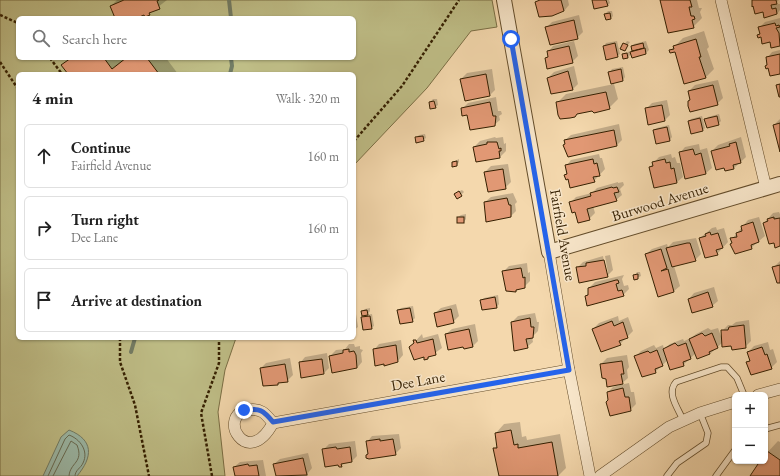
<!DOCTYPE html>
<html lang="en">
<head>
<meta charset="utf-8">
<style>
  :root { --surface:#fff; --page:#f6f6f6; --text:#222; --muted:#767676; --line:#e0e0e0 }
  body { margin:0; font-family:"EB Garamond",serif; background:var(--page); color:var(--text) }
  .controls { position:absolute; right:12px; bottom:12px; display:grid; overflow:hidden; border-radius:6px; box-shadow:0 1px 3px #0004 }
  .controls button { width:36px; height:36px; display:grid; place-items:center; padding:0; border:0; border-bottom:1px solid var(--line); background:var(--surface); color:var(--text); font:20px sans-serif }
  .stop { position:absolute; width:12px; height:12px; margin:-9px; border:3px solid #2563eb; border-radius:50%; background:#fff }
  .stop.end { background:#2563eb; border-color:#fff; box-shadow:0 1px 4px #0008 }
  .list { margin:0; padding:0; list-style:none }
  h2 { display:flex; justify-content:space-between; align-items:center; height:52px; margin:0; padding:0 16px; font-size:17px }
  h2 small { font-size:13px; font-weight:400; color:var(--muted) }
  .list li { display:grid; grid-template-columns:26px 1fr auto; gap:12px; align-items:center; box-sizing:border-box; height:64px; margin:0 8px 8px; padding:0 8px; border:1px solid var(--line); border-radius:6px }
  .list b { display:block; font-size:15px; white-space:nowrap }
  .list p { margin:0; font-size:13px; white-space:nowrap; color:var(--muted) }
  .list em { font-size:13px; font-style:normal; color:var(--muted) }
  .icon { flex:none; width:22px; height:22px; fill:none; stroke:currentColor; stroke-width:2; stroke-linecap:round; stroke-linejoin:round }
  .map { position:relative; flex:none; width:780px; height:476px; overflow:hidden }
  .search { position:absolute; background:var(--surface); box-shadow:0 1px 3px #0004; left:16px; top:16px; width:340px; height:44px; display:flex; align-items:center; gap:10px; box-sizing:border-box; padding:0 14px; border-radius:6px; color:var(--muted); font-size:15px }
  .panel { position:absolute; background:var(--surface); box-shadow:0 1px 3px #0004; left:16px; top:72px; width:340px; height:268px; border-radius:6px }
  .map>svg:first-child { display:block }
</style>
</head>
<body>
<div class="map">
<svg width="780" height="476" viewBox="0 0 780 476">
  <rect width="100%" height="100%" fill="#f4d8ad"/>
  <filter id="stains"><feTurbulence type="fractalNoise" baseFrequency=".005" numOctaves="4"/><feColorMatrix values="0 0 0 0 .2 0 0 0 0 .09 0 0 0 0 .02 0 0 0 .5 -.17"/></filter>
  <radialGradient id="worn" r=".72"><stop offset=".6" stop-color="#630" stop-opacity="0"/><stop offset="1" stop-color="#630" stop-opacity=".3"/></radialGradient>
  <path fill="#bfbe87" stroke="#7a6e44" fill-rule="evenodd" d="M 0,0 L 492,0 L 497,27 L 471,31 L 427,88 L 354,165 L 354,74 L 18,74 L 18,338 L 236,338 L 225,370 L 218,412 L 225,476 L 0,476 ZM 18,18 L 354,18 L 354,58 L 18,58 Z"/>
  <path fill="#9cbaa9" stroke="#727c65" d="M 69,430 C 94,440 93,457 77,476 L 43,476 L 61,437 Z"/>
  <g fill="#0003">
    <path d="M 117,0 L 167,0 L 149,14 L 144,14 L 134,18 L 116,18 L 111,6 Z"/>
    <path d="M 539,0 L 568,0 L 569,5 L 564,11 L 537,2 Z"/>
    <path d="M 593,0 L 609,0 L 610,3 L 607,6 Z"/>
    <path d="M 661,0 L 697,0 L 699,8 L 702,8 L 700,12 L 702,18 L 693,27 Z"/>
    <path d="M 753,0 L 779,0 L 777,2 L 777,4 L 780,4 L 780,10 L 777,14 L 763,10 Z"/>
    <path d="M 608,11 L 612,11 L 613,16 L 610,19 L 605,14 Z"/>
    <path d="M 579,15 L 583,32 L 577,38 L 546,28 L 552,22 Z"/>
    <path d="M 780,18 L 780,45 L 772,47 L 770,41 L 758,35 L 761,32 L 760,27 L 765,22 Z"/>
    <path d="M 704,31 L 709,47 L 707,49 L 714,69 L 705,78 L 676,51 L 670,51 L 683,38 Z"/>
    <path d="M 574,41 L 578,56 L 572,62 L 546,59 L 549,56 L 548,52 L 553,46 Z"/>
    <path d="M 617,41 L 620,54 L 617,56 L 604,46 L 606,43 Z"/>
    <path d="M 627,41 L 630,42 L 624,50 L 622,48 Z"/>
    <path d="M 646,41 L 649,50 L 646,53 L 633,57 L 632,53 L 628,57 L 623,54 L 630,51 L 630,54 L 633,51 L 632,46 L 634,44 Z"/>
    <path d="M 780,50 L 780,73 L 769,67 L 767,58 L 772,52 Z"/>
    <path d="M 70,58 L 166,58 L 178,74 L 69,74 L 63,65 Z"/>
    <path d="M 574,66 L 578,84 L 572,90 L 548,78 L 554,72 Z"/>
    <path d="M 623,67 L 625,77 L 623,80 L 610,72 L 612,69 Z"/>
    <path d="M 492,69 L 495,90 L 489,96 L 461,79 L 467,73 Z"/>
    <path d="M 718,80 L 723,98 L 717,104 L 691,99 L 689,91 L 695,85 Z"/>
    <path d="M 614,84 L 618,99 L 609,108 L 577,114 L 575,116 L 557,103 L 566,94 Z"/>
    <path d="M 496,97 L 498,111 L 501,111 L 502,114 L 499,116 L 500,120 L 494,125 L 468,114 L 462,109 L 468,103 Z"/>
    <path d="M 433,99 L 437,99 L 438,105 L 435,107 L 430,102 Z"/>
    <path d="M 667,100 L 670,115 L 665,120 L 646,109 L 652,103 Z"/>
    <path d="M 719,114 L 721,121 L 718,124 L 706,119 L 708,117 Z"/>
    <path d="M 702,116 L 705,128 L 703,130 L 689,121 L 691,119 Z"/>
    <path d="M 780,119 L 780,148 L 774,125 Z"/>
    <path d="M 619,124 L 622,140 L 617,145 L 566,144 L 565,140 L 571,135 Z"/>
    <path d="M 669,125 L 672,137 L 670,140 L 654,130 L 657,128 Z"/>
    <path d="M 425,134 L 426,138 L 423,140 L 416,138 L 419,135 Z"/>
    <path d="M 495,137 L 496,138 L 503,137 L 504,144 L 506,143 L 506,151 L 500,157 L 474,147 L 480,141 Z"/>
    <path d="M 741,137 L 746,157 L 734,168 L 712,151 L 718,145 Z"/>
    <path d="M 699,144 L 700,150 L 707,148 L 712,168 L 706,173 L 686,178 L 680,153 L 685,147 Z"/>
    <path d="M 599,154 L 600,158 L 602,158 L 605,169 L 594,181 L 569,178 L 565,175 L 567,173 L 566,166 L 571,160 Z"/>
    <path d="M 671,154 L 672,158 L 675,157 L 677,163 L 680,163 L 683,177 L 677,182 L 655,187 L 650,167 L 659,157 Z"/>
    <path d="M 459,159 L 459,162 L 457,165 L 453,162 Z"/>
    <path d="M 508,164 L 511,182 L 505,188 L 485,172 L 491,166 Z"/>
    <path d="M 618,182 L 618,183 L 623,182 L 624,185 L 620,189 L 622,195 L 616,200 L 593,206 L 595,213 L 589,219 L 570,203 L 576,197 L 592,193 L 597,188 Z"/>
    <path d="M 462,190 L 464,192 L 461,195 L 458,192 Z"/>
    <path d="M 513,193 L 517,202 L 515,204 L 516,211 L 511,216 L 485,202 L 491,197 Z"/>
    <path d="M 779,212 L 780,214 L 780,244 L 764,223 L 773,213 Z"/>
    <path d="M 466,214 L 466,219 L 464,222 L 458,217 L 461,215 Z"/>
    <path d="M 759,217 L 765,236 L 759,241 L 751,248 L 733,243 L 732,239 L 748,220 Z"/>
    <path d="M 716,227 L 717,230 L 724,228 L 728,242 L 717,254 L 700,238 L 712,228 Z"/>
    <path d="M 696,238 L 701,254 L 695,260 L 674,266 L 680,286 L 674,291 L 658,296 L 646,254 L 652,249 L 667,244 L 668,247 L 673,242 Z"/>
    <path d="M 610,255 L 613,270 L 607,276 L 577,268 L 583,262 L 603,256 L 606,273 L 608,273 L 605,256 Z"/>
    <path d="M 780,261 L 780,282 L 774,267 Z"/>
    <path d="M 527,263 L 528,273 L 530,272 L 530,281 L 524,287 L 519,288 L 516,291 L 507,290 L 503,272 L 509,266 Z"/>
    <path d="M 637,272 L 640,272 L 641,276 L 635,279 L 635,275 Z"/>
    <path d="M 624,275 L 622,279 L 624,286 L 628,285 L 629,289 L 623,295 L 586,296 L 589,293 L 589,288 L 595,282 Z"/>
    <path d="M 714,287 L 718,301 L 712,306 L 689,299 L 694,293 Z"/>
    <path d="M 498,295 L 499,304 L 497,307 L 483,309 L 482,300 L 484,298 Z"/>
    <path d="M 456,304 L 459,316 L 453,322 L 435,313 L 441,308 Z"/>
    <path d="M 413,306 L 415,318 L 412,321 L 398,310 L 401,308 Z"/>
    <path d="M 370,308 L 370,311 L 367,315 L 372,314 L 374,326 L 371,328 L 362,318 L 366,314 L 362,311 L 365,309 Z"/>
    <path d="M 535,313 L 537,322 L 539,322 L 538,331 L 532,337 L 533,342 L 527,347 L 512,322 L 518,316 Z"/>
    <path d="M 354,314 L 356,314 L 358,327 L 354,330 Z"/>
    <path d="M 618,316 L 619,321 L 628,317 L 633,331 L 620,344 L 593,329 L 599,323 Z"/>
    <path d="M 749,320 L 751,341 L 745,347 L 732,345 L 723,342 L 710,354 L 698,358 L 696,353 L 683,365 L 668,360 L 655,372 L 635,357 L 641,351 L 654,345 L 656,348 L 663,345 L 664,349 L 670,344 L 683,339 L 684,341 L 691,338 L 696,334 L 708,328 L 711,330 L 718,328 L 722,339 L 722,331 L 728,325 L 732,325 L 736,322 Z"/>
    <path d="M 475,324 L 478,341 L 472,347 L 446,334 L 452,329 Z"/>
    <path d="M 422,334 L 423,338 L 438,334 L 442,348 L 428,358 L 410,347 Z"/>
    <path d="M 401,340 L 403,355 L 398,361 L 374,350 L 379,344 Z"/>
    <path d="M 768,342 L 770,350 L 773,349 L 777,362 L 771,368 L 748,362 L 750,360 L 748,352 L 754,346 Z"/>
    <path d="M 349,344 L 354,344 L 355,347 L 360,346 L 360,349 L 363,350 L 361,353 L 362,362 L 357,368 L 333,372 L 330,356 L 336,350 L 345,349 Z"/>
    <path d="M 327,353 L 329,368 L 324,373 L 300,363 L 305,357 Z"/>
    <path d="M 627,355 L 629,367 L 627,370 L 628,378 L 620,385 L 629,383 L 631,392 L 634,392 L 636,404 L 630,410 L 609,400 L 608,392 L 613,387 L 620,385 L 620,384 L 607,378 L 601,364 L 607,358 Z"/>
    <path d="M 290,358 L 293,375 L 287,381 L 277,384 L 261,368 L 266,363 Z"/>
    <path d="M 520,422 L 522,437 L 526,436 L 527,440 L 560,434 L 566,468 L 558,476 L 499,476 L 494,449 L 498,445 L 496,433 L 504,424 Z"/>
    <path d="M 399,434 L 401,448 L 395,454 L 367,455 L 369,453 L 367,442 L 372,436 Z"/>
    <path d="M 355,441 L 357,456 L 352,461 L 345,462 L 341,466 L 323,450 L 329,444 Z"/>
    <path d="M 778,441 L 780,442 L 780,476 L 751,476 L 761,461 L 765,461 L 765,455 Z"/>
    <path d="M 308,453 L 312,468 L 308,473 L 308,476 L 277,476 L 274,464 L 280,459 Z"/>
    <path d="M 263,460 L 266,476 L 236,476 L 234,467 L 240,462 Z"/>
  </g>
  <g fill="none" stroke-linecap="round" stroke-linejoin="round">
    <g stroke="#686c54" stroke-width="1">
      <path d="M 48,476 L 65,439 L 69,435 C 80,439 89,451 83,463 C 81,468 75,470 75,476"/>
      <path d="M 53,476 L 71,441 L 77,445 C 84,463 70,462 69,476"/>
    </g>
    <g stroke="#727c65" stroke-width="4">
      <path d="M 229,0 L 231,18"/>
      <path d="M 230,74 L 232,66 L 231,58"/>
      <path d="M 131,352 L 135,338"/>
    </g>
  </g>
  <g fill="#e19874" stroke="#341f00">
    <path d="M 124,0 L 159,0 L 157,1 L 160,9 L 149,13 L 150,15 L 145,17 L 144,15 L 137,18 L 115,18 L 110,6 Z"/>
    <path d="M 540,0 L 561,0 L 564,11 L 552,16 L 539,17 L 535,2 Z"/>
    <path d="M 592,0 L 606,0 L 608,6 L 594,9 Z"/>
    <path d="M 660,0 L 690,0 L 692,7 L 689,7 L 691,16 L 694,16 L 695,19 L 692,20 L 694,28 L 668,33 Z"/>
    <path d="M 752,0 L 776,0 L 777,4 L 771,5 L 772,9 L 776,8 L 777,14 L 764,18 L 763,12 L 755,14 L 753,6 L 752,7 Z"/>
    <path d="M 610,13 L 611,19 L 606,20 L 604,14 Z"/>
    <path d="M 574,20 L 578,39 L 550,45 L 545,27 Z"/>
    <path d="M 775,23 L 776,26 L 779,25 L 780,27 L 776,28 L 779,33 L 780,46 L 771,48 L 770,42 L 762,44 L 761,37 L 758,38 L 757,35 L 760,34 L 758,27 Z"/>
    <path d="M 696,39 L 701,57 L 699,57 L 706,78 L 684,84 L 675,52 L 670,53 L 669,50 L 674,49 L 673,46 Z"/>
    <path d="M 615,43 L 618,57 L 606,60 L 603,46 Z"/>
    <path d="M 623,43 L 628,45 L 625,51 L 620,49 Z"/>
    <path d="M 643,43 L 644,48 L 632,51 L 631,46 Z"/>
    <path d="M 569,46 L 573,63 L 547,69 L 545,58 L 548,57 L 547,51 Z"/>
    <path d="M 645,48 L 646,54 L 632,58 L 630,52 Z"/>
    <path d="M 627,53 L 628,58 L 623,59 L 622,54 Z"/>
    <path d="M 780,54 L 780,74 L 770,76 L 768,68 L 766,69 L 765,66 L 767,65 L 766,57 Z"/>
    <path d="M 71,58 L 104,58 L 112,69 L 126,58 L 147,58 L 159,74 L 68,74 L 61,65 Z"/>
    <path d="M 621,69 L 623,81 L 611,84 L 608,72 Z"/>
    <path d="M 568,71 L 573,90 L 551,94 L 547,78 Z"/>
    <path d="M 486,74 L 490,96 L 465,101 L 460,79 Z"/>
    <path d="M 780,84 L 780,97 L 779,97 L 776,85 Z"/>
    <path d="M 713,85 L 718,105 L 690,112 L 688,106 L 688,101 L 690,100 L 688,91 Z"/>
    <path d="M 606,92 L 610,109 L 594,113 L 592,111 L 577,114 L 575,117 L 570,118 L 560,119 L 558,115 L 556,102 Z"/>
    <path d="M 434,101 L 436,108 L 430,109 L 429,102 Z"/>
    <path d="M 490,102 L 493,116 L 496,116 L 495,126 L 470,130 L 467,115 L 462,116 L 461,108 Z"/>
    <path d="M 662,105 L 665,121 L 648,125 L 645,108 Z"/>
    <path d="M 717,116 L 719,125 L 707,128 L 704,119 Z"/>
    <path d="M 700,118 L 703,131 L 691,134 L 688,121 Z"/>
    <path d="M 780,123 L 780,152 L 773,125 Z"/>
    <path d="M 667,127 L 670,141 L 656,144 L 653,130 Z"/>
    <path d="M 614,130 L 617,146 L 568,157 L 563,145 L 565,144 L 564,140 Z"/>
    <path d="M 423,136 L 424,141 L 416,143 L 415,137 Z"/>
    <path d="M 487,142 L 497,142 L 499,149 L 501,148 L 501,151 L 499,151 L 500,158 L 476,162 L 473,147 L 487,144 Z"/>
    <path d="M 736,142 L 741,163 L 733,165 L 734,169 L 725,171 L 724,168 L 716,170 L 711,151 L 730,146 L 729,144 Z"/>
    <path d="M 693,149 L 695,155 L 701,153 L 706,174 L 685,179 L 679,152 Z"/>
    <path d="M 593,159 L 594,164 L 597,163 L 600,176 L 593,177 L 595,182 L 570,188 L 568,179 L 566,180 L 564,175 L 567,174 L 565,165 Z"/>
    <path d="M 665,159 L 666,163 L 670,162 L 671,169 L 674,168 L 677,183 L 654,188 L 649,167 L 653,166 L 652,162 Z"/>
    <path d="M 457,161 L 457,166 L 452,167 L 452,162 Z"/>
    <path d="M 503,169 L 506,189 L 488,192 L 484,172 Z"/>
    <path d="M 612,187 L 613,188 L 617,187 L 619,192 L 614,193 L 617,201 L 587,209 L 590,220 L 578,223 L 575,212 L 572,213 L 569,202 L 591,196 L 590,193 Z"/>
    <path d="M 459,191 L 462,196 L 457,199 L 454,194 Z"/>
    <path d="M 507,198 L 509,205 L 511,205 L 511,217 L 486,222 L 484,202 Z"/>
    <rect x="457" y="217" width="7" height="6"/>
    <path d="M 774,217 L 774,219 L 780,218 L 780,246 L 775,248 L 774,243 L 769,244 L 763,223 L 768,221 L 767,219 Z"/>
    <path d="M 753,222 L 759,242 L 751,245 L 752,249 L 735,254 L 730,244 L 732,243 L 730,238 L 737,237 L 736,233 L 742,231 L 741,226 Z"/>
    <path d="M 710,232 L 711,235 L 718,233 L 723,248 L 716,250 L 718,255 L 705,258 L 699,238 L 706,236 L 705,234 Z"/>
    <path d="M 687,243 L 690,243 L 696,261 L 672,267 L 666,248 Z"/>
    <path d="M 661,249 L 667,268 L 661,271 L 668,269 L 674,292 L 658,297 L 645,254 Z"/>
    <path d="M 604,260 L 608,277 L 579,283 L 576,267 L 586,266 L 586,263 Z"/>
    <path d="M 780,265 L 780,283 L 777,283 L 772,267 Z"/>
    <path d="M 521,268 L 523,278 L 525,277 L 525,288 L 516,290 L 516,292 L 506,291 L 502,271 Z"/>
    <path d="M 638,274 L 638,279 L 634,280 L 633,275 Z"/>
    <path d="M 616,280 L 618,280 L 619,283 L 616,284 L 618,291 L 622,290 L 624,296 L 587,306 L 585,296 L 588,295 L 588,288 Z"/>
    <path d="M 708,292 L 713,307 L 692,313 L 688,299 Z"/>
    <path d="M 495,297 L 497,308 L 482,310 L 480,300 Z"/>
    <path d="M 410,308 L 413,322 L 400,324 L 397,310 Z"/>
    <path d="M 451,309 L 454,323 L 437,327 L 434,313 Z"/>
    <path d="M 367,310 L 368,315 L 362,316 L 361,311 Z"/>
    <path d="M 370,316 L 372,329 L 363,330 L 361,317 Z"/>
    <path d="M 530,318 L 531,327 L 534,327 L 533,338 L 526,339 L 528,348 L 514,351 L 511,322 Z"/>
    <path d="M 612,321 L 614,326 L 623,322 L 628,338 L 619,341 L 621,345 L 601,352 L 592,329 Z"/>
    <path d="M 744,325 L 746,348 L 732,350 L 731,346 L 722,347 L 721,330 L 728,330 L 729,327 Z"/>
    <path d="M 469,329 L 473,347 L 464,349 L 463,347 L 448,350 L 445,334 Z"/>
    <path d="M 702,333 L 705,336 L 712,333 L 718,348 L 709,352 L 710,354 L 697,359 L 689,339 Z"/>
    <path d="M 433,339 L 436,355 L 428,357 L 428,359 L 424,360 L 424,357 L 414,360 L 409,347 L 414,343 L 413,340 L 416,340 L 417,343 Z"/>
    <path d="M 675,343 L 678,346 L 686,343 L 691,359 L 683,362 L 684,366 L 670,370 L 663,349 Z"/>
    <path d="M 396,345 L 398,362 L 384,366 L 384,364 L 375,366 L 373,349 Z"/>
    <path d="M 762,347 L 765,355 L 767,354 L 772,369 L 751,375 L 746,362 L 750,361 L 747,352 Z"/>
    <path d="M 349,349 L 349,352 L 354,351 L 356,355 L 357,368 L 332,373 L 329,356 L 343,353 L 343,350 Z"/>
    <path d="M 657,350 L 663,366 L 655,369 L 656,373 L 642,377 L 634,356 L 648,351 L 650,353 Z"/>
    <path d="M 322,359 L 324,374 L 301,378 L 299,362 Z"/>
    <path d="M 622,361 L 624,374 L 621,374 L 623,384 L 607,387 L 606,379 L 602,378 L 600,364 Z"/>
    <path d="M 285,364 L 288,382 L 278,383 L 278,385 L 263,386 L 260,368 Z"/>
    <path d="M 623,388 L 625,397 L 629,397 L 631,411 L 610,416 L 606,402 L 608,400 L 607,392 Z"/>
    <path d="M 511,430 L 514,445 L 518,444 L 518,448 L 552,442 L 558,476 L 499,476 L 493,448 L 497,448 L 495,433 Z"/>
    <path d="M 380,439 L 380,441 L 393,439 L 396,455 L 369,459 L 366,458 L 366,455 L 368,454 L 366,441 Z"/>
    <path d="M 336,447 L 337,449 L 350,447 L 352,462 L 341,464 L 342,467 L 339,467 L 338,465 L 325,467 L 322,449 Z"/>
    <path d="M 767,451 L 780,460 L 780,476 L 750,476 L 760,461 L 765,461 Z"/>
    <path d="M 303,458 L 307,475 L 276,476 L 273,464 Z"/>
    <path d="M 248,464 L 249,466 L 257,465 L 259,476 L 235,476 L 233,467 Z"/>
  </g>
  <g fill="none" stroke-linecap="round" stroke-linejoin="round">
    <defs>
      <g id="service">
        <path d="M 683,420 C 678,408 666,393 676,382 L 721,367 L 727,367 L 737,378 L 744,395"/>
        <path d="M 765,429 L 780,425"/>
        <path d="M 667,476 L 677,463 L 706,443 L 708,433 L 700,413"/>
        <path d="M 716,476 L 735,450"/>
      </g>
      <g id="minor">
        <path d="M 721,0 L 766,188"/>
        <path d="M 549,252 L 569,370 L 590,476"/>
        <path d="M 758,395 L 780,389"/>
        <path d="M 273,423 C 265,413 261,408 248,410 C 216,415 247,471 273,423 L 569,370"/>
        <path d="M 600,476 L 669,427 L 700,413 L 735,402"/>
      </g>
      <path id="tertiary" d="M 504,0 L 549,252 L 780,184"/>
    </defs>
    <use href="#service" stroke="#644d2b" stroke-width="7"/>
    <use href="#minor" stroke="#644d2b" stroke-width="12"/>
    <use href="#tertiary" stroke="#644d2b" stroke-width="16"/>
    <g stroke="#341f00" stroke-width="2.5" stroke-dasharray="3 2" stroke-linecap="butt">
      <path d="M 0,15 L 18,23"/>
      <path d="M 50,58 L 62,74"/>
      <path d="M 0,62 L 18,89"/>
      <path d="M 354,141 L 402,86 L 459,0"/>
      <path d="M 120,338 L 120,362 L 135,405 L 149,476"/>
      <path d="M 212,476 L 201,413 L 219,363 L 219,338"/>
    </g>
    <use href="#service" stroke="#f8e6ca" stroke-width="5.5"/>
    <use href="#minor" stroke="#f8e6ca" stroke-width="11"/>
    <use href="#tertiary" stroke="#f8e6ca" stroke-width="14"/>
  </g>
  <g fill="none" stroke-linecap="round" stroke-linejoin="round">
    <path stroke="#2563eb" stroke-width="5" d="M 244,410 C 260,408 263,410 273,422 L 569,370 L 511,39"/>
  </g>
  <g text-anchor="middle" stroke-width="3" stroke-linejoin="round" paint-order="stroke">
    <g font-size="15" fill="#341f00" stroke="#f8e6ca">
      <text transform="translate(660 202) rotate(-17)" y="5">Burwood Avenue</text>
      <text transform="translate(563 235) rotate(80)" y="5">Fairfield Avenue</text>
      <text transform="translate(418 381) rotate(-10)" y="5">Dee Lane</text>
    </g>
  </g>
  <rect width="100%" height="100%" filter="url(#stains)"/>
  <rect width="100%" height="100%" fill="url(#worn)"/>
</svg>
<div class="controls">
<button>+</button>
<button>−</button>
</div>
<div class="stop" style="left:511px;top:39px"></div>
<div class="stop end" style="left:244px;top:410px"></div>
<div class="search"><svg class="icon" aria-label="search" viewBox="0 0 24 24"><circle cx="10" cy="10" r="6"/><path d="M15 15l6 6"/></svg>Search here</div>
<section class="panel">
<h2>4 min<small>Walk · 320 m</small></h2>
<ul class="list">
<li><svg class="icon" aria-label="ahead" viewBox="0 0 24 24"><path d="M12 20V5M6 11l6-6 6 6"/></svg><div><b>Continue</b><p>Fairfield Avenue</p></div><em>160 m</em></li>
<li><svg class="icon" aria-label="right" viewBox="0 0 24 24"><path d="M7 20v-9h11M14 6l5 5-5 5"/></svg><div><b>Turn right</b><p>Dee Lane</p></div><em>160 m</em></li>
<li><svg class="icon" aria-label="arrive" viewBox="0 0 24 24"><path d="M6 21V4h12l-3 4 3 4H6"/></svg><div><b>Arrive at destination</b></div></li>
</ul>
</section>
</div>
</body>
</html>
